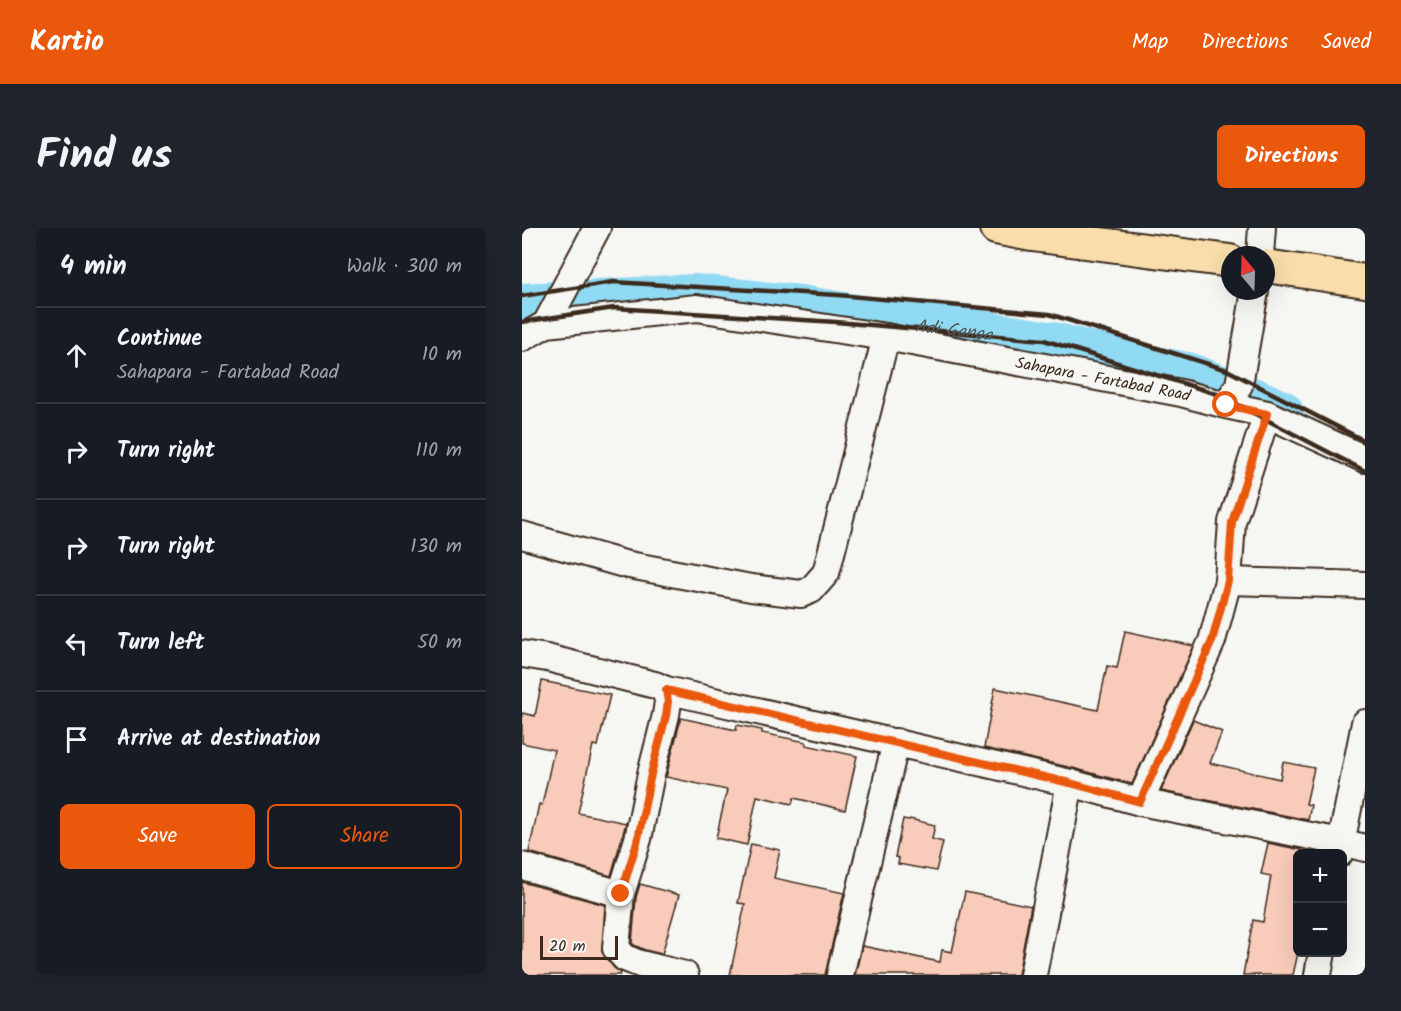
<!DOCTYPE html>
<html lang="en">
<head>
<meta charset="utf-8">
<style>
  :root { --surface:#171b24; --page:#20242c; --text:#f1f3f6; --muted:#9ea1a6; --line:#363941; --accent:#ea580c }
  body { margin:0; font-family:Kalam,sans-serif; background:var(--page); color:var(--text) }
  .controls { position:absolute; right:18px; bottom:18px; display:grid; overflow:hidden; border-radius:9px; box-shadow:0 6px 24px #0002 }
  .controls button { width:54px; height:54px; display:grid; place-items:center; padding:0; border:0; border-bottom:2px solid var(--line); background:var(--surface); color:var(--text); font:30px sans-serif }
  .compass { position:absolute; left:699px; top:18px; width:54px; height:54px; border-radius:50%; background:var(--surface); box-shadow:0 6px 24px #0002; rotate:341deg }
  .scale { position:absolute; left:18px; bottom:15px; width:78px; box-sizing:border-box; padding-left:6px; border:3px solid #3b2a1e; border-top:0; font-size:16px; line-height:21px; white-space:nowrap; color:#3b2a1e; -webkit-text-stroke:4px #f6f6f2; paint-order:stroke }
  .stop { position:absolute; width:18px; height:18px; margin:-14px; border:4px solid #ea580c; border-radius:50%; background:#fff }
  .stop.end { background:#ea580c; border-color:#fff; box-shadow:0 2px 6px #0008 }
  .list { margin:0; padding:0; list-style:none }
  h2 { display:flex; justify-content:space-between; align-items:center; height:78px; margin:0; padding:0 24px; font-size:26px }
  h2 small { font-size:20px; font-weight:400; color:var(--muted) }
  .list li { display:grid; grid-template-columns:39px 1fr auto; gap:18px; align-items:center; box-sizing:border-box; height:96px; padding:0 24px; border-top:2px solid var(--line) }
  .list b { display:block; font-size:22px; white-space:nowrap }
  .list p { margin:0; font-size:20px; white-space:nowrap; color:var(--muted) }
  .list em { font-size:20px; font-style:normal; color:var(--muted) }
  .actions { display:flex; gap:12px; padding:18px 24px }
  .actions a { flex:1; padding:14px 0; border:2px solid var(--accent); border-radius:9px; text-align:center; font-size:21px; color:var(--accent) }
  .actions .main { background:var(--accent); color:#fff }
  .icon { flex:none; width:33px; height:33px; fill:none; stroke:currentColor; stroke-width:2; stroke-linecap:round; stroke-linejoin:round }
  .map { position:relative; flex:none; width:843px; height:747px; overflow:hidden; border-radius:9px }
  header { display:flex; align-items:center; gap:36px; box-sizing:border-box; height:84px; padding:0 30px; background:var(--accent); color:#fff }
  header strong { font-size:28px }
  nav { display:flex; gap:33px; margin-inline-start:auto; font-size:21px }
  .intro { display:flex; align-items:center; justify-content:space-between; box-sizing:border-box; height:144px; padding:0 36px }
  h1 { margin:0; font-size:42px }
  .button { padding:15px 27px; border-radius:9px; background:var(--accent); color:#fff; font-size:21px; font-weight:700 }
  main { display:flex; gap:36px; padding:0 36px }
  aside { flex:1; background:var(--surface); border-radius:9px; box-shadow:0 6px 24px #0002 }
  .map>svg:first-child { display:block }
</style>
</head>
<body>
<header>
<strong>Kartio</strong>
<nav><a>Map</a><a>Directions</a><a>Saved</a></nav>
</header>
<div class="intro"><h1>Find us</h1><a class="button">Directions</a></div>
<main>
<aside>
<h2>4 min<small>Walk · 300 m</small></h2>
<ul class="list">
<li><svg class="icon" aria-label="ahead" viewBox="0 0 24 24"><path d="M12 20V5M6 11l6-6 6 6"/></svg><div><b>Continue</b><p>Sahapara - Fartabad Road</p></div><em>10 m</em></li>
<li><svg class="icon" aria-label="right" viewBox="0 0 24 24"><path d="M7 20v-9h11M14 6l5 5-5 5"/></svg><div><b>Turn right</b></div><em>110 m</em></li>
<li><svg class="icon" aria-label="right" viewBox="0 0 24 24"><path d="M7 20v-9h11M14 6l5 5-5 5"/></svg><div><b>Turn right</b></div><em>130 m</em></li>
<li><svg class="icon" aria-label="left" viewBox="0 0 24 24"><path d="M17 20v-9H6M10 6l-5 5 5 5"/></svg><div><b>Turn left</b></div><em>50 m</em></li>
<li><svg class="icon" aria-label="arrive" viewBox="0 0 24 24"><path d="M6 21V4h12l-3 4 3 4H6"/></svg><div><b>Arrive at destination</b></div></li>
</ul>
<div class="actions"><a class="main">Save</a><a>Share</a></div>
</aside>
<div class="map">
<svg width="843" height="747" viewBox="0 0 843 747">
  <rect width="100%" height="100%" fill="#f6f6f2"/>
  <filter id="ink" filterUnits="userSpaceOnUse"><feTurbulence type="fractalNoise" baseFrequency=".0167" numOctaves="2"/><feDisplacementMap in="SourceGraphic" scale="12" xChannelSelector="R" yChannelSelector="G"/><feConvolveMatrix kernelMatrix="1 2 1 2 8 2 1 2 1" color-interpolation-filters="sRGB"/></filter>
  <g filter="url(#ink)">
    <g fill="none" stroke-linecap="round" stroke-linejoin="round">
      <path stroke="#91daf3" stroke-width="46" id="s1" d="M 0,78 L 172,69 L 278,80 L 369,95 L 454,104 L 531,117 L 612,137 L 665,147 L 737,175 L 759,185"/>
    </g>
    <g fill="#f8cbba" stroke="#3b2a1e" stroke-width="1.5">
      <path d="M 603,403 L 672,418 L 610,556 L 551,540 L 462,520 L 473,460 L 576,482 L 585,438 L 595,440 Z"/>
      <path d="M 20,453 L 88,467 L 76,518 L 71,517 L 56,585 L 104,595 L 89,648 L 7,624 L 17,576 L 20,577 L 32,522 L 0,515 L 0,485 L 13,488 Z"/>
      <path d="M 159,490 L 214,502 L 215,497 L 240,502 L 240,505 L 284,514 L 284,517 L 335,528 L 323,582 L 272,570 L 270,576 L 235,568 L 225,617 L 194,610 L 205,562 L 144,549 Z"/>
      <path d="M 671,492 L 700,504 L 688,535 L 758,551 L 761,534 L 792,540 L 784,576 L 789,577 L 786,592 L 639,563 Z"/>
      <path d="M 381,591 L 387,592 L 388,591 L 413,597 L 410,611 L 421,614 L 414,643 L 376,636 L 377,630 L 373,629 Z"/>
      <path d="M 746,615 L 780,622 L 779,626 L 776,626 L 776,725 L 771,747 L 721,747 L 731,692 L 741,694 L 749,648 L 739,646 Z"/>
      <path d="M 229,616 L 258,622 L 252,650 L 322,665 L 303,747 L 208,747 L 223,676 L 216,675 Z"/>
      <path d="M 0,654 L 83,677 L 80,724 L 92,740 L 99,745 L 98,747 L 0,747 Z"/>
      <path d="M 118,656 L 157,667 L 140,726 L 123,722 L 112,717 L 110,715 L 114,669 Z"/>
      <path d="M 443,664 L 509,678 L 496,747 L 333,747 L 340,718 L 418,734 L 420,722 L 430,724 Z"/>
    </g>
    <g fill="none" stroke-linecap="round" stroke-linejoin="round">
      <defs>
        <g id="minor">
          <path d="M 738,27 L 740,0"/>
          <path id="s2" d="M 24,96 L 175,80 L 364,109 L 659,165 L 704,177 L 745,186 L 843,231"/>
          <path d="M 0,110 L 24,96 L 75,0"/>
          <path d="M 704,177 L 717,157 L 733,63"/>
          <path d="M 0,307 L 102,336 L 229,360 L 279,366 L 289,362 L 304,345 L 364,109"/>
          <path d="M 706,353 L 843,357"/>
          <path d="M 0,426 L 25,430 L 133,457 L 144,462 L 146,474 L 144,487 L 129,546 L 116,611 L 99,666 L 94,720 L 103,730 L 118,736 L 163,747"/>
          <path d="M 144,462 L 548,555"/>
          <path d="M 618,574 L 819,614 L 843,620"/>
          <path d="M 817,626 L 843,495"/>
          <path d="M 0,638 L 99,666"/>
          <path d="M 318,747 L 374,514"/>
          <path d="M 511,747 L 548,555 L 618,574 L 690,413 L 706,353 L 710,294 L 745,186"/>
          <path d="M 796,747 L 800,724"/>
        </g>
        <g id="major">
          <path d="M 474,0 L 510,7 L 708,33"/>
          <path d="M 744,38 L 843,53"/>
        </g>
      </defs>
      <use href="#minor" stroke="#3b2a1e" stroke-width="30"/>
      <use href="#major" stroke="#3b2a1e" stroke-width="36"/>
      <use href="#minor" stroke="#f6f6f2" stroke-width="26"/>
      <use href="#major" stroke="#f9deab" stroke-width="32"/>
      <g stroke="#3b2a1e" stroke-width="4.5">
        <path d="M 0,68 L 91,54 L 316,67 L 527,86 L 705,142 L 843,213"/>
        <path d="M 0,94 L 92,80 L 314,94 L 522,112 L 695,166 L 843,243"/>
      </g>
    </g>
  </g>
  <g fill="none" stroke-linecap="round" stroke-linejoin="round" filter="url(#ink)">
    <path stroke="#ea580c" stroke-width="8" d="M 99,666 L 116,611 L 129,546 L 144,488 L 146,474 L 144,462 L 548,555 L 618,574 L 690,413 L 706,353 L 710,294 L 745,186 L 704,177"/>
  </g>
  <g text-anchor="middle" stroke-width="6" stroke-linejoin="round" paint-order="stroke">
    <g font-size="16" fill="#3b2a1e" stroke="#f6f6f2">
      <text dy="6" stroke="none"><textPath href="#s2" startOffset="564">Sahapara - Fartabad Road</textPath></text>
    </g>
    <g font-size="18" font-style="italic" fill="#505653" stroke="#f6f6f2">
      <text dy="6" stroke="none"><textPath href="#s1" startOffset="434">Adi Ganga</textPath></text>
    </g>
  </g>
</svg>
<div class="controls">
<button>+</button>
<button>−</button>
</div>
<svg class="compass" viewBox="-18 -18 36 36"><path d="M0-13l5 13h-10z" fill="#e53935"/><path d="M0 13l5-13h-10z" fill="#9ea1a6"/></svg>
<div class="scale">20 m</div>
<div class="stop" style="left:704px;top:177px"></div>
<div class="stop end" style="left:99px;top:666px"></div>
</div>
</main>
</body>
</html>
